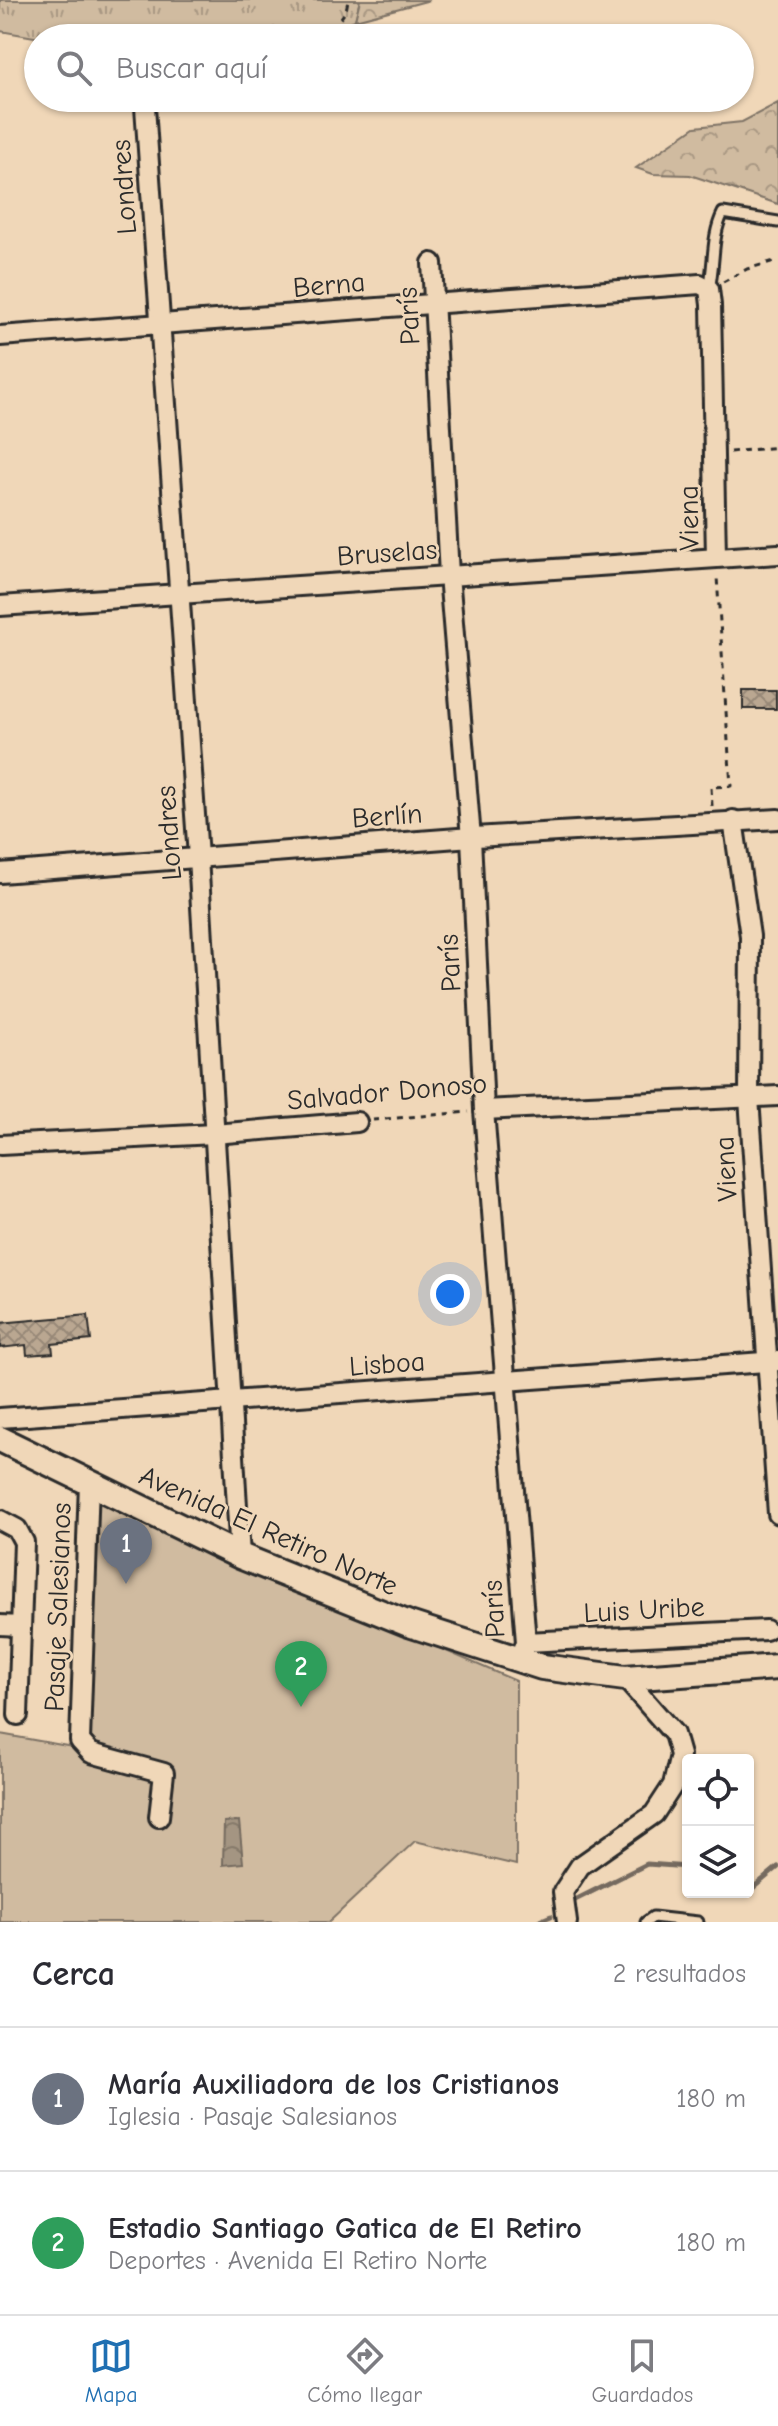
<!DOCTYPE html>
<html lang="es">
<head>
<meta charset="utf-8">
<style>
  :root { --surface:#fff; --page:#f7f7f7; --text:#2b2b33; --muted:#7c7c81; --line:#e1e1e2; --accent:#1f6fb2 }
  body { margin:0; font-family:"Comic Neue",sans-serif; background:var(--page); color:var(--text) }
  .controls { position:absolute; right:24px; bottom:24px; display:grid; overflow:hidden; border-radius:8px; box-shadow:0 2px 6px #0004 }
  .controls button { width:72px; height:72px; display:grid; place-items:center; padding:0; border:0; border-bottom:2px solid var(--line); background:var(--surface); color:var(--text); font:40px sans-serif }
  .you { position:absolute; left:450px; top:1294px; width:28px; height:28px; margin:-20px; border:6px solid #fff; border-radius:50%; background:#1a73e8; box-shadow:0 0 0 12px #1a73e833 }
  .badge { display:grid; place-items:center; width:52px; height:52px; border-radius:50%; background:var(--accent); color:#fff; font-size:26px; font-weight:700 }
  .pin { position:absolute; translate:-50% -66px; filter:drop-shadow(0 2px 4px #0008) }
  .pin::after { content:''; position:absolute; top:42px; width:28px; height:24px; background:inherit; clip-path:polygon(0 0,100% 0,50% 100%) }
  .list { margin:0; padding:0; list-style:none }
  h2 { display:flex; justify-content:space-between; align-items:center; height:104px; margin:0; padding:0 32px; font-size:34px }
  h2 small { font-size:26px; font-weight:400; color:var(--muted) }
  .list li { display:grid; grid-template-columns:52px 1fr auto; gap:24px; align-items:center; box-sizing:border-box; height:144px; padding:0 32px; border-top:2px solid var(--line) }
  .list b { display:block; font-size:30px; white-space:nowrap }
  .list p { margin:0; font-size:26px; white-space:nowrap; color:var(--muted) }
  .list em { font-size:26px; font-style:normal; color:var(--muted) }
  .icon { flex:none; width:44px; height:44px; fill:none; stroke:currentColor; stroke-width:2; stroke-linecap:round; stroke-linejoin:round }
  .map { position:relative; flex:none; width:778px; height:1922px; overflow:hidden }
  .search { position:absolute; background:var(--surface); box-shadow:0 2px 6px #0004; left:24px; right:24px; top:24px; height:88px; display:flex; align-items:center; gap:20px; box-sizing:border-box; padding:0 28px; border-radius:44px; color:var(--muted); font-size:30px }
  .sheet { height:392px; background:var(--surface) }
  nav { display:flex; justify-content:space-around; align-items:center; box-sizing:border-box; height:112px; border-top:2px solid var(--line); background:var(--surface); font-size:22px; color:var(--muted) }
  nav a { display:grid; justify-items:center; gap:4px }
  nav .on { color:var(--accent) }
  .map>svg:first-child { display:block }
</style>
</head>
<body>
<div class="map">
<svg width="778" height="1922" viewBox="0 0 778 1922">
  <defs>
    <pattern id="grass-tufts" width="24" height="20" patternUnits="userSpaceOnUse" patternTransform="scale(2)"><rect width="24" height="20" fill="#d0bba0"/><path d="M3 7l-1-3M5 7V3M7 7l1-3M15 17l-1-3M17 17v-4M19 17l1-3" fill="none" stroke="#a99883"/></pattern>
    <pattern id="forest-crowns" width="20" height="18" patternUnits="userSpaceOnUse" patternTransform="scale(2)"><rect width="20" height="18" fill="#d0bba0"/><path d="M2 6a3 3 0 1 1 6 0M12 15a3 3 0 1 1 6 0" fill="none" stroke="#a99883"/></pattern>
    <pattern id="water-waves" width="16" height="10" patternUnits="userSpaceOnUse" patternTransform="scale(2)"><rect width="16" height="10" fill="#a49582"/><path d="M0 5q4-4 8 0t8 0" fill="none" stroke="#867a6b"/></pattern>
    <pattern id="building-cross-hatch" width="8" height="8" patternUnits="userSpaceOnUse" patternTransform="scale(2)"><rect width="8" height="8" fill="#baa791"/><path d="M0 0l8 8M0 8l8-8" fill="none" stroke="#978877"/></pattern>
  </defs>
  <rect width="100%" height="100%" fill="#f0d7b8"/>
  <filter id="ink" filterUnits="userSpaceOnUse"><feTurbulence type="fractalNoise" baseFrequency=".0125" numOctaves="2"/><feDisplacementMap in="SourceGraphic" scale="16" xChannelSelector="R" yChannelSelector="G"/><feConvolveMatrix kernelMatrix="1 2 1 2 8 2 1 2 1" color-interpolation-filters="sRGB"/></filter>
  <g filter="url(#ink)">
    <path fill="url(#grass-tufts)" stroke="#7e7366" stroke-width="2" d="M 0,0 L 360,0 L 355,20 L 310,38 L 40,38 L 0,31 Z"/>
    <g fill="url(#forest-crowns)" stroke="#7e7366" stroke-width="2">
      <path d="M 360,0 L 430,0 L 355,20 Z"/>
      <path d="M 778,103 L 778,204 L 690,175 L 653,174 L 636,168 L 695,127 L 742,122 Z"/>
    </g>
    <path fill="#d0bba0" stroke="#7e7366" stroke-width="2" d="M 99,1502 L 516,1681 L 516,1865 L 415,1841 L 329,1922 L 0,1922 L 0,1734 L 84,1749 Z"/>
    <path fill="url(#water-waves)" stroke="#746b5f" stroke-width="2" d="M 239,1821 L 243,1863 L 223,1865 L 224,1822 Z"/>
    <g fill="none" stroke-linecap="round" stroke-linejoin="round">
      <g stroke="#746b5f" stroke-width="5">
        <path d="M 748,1892 L 778,1867"/>
        <path d="M 573,1901 L 647,1864 L 688,1867"/>
        <path d="M 537,1922 L 551,1916"/>
      </g>
    </g>
    <g fill="url(#building-cross-hatch)" stroke="#2b2b2b" stroke-width="2">
      <rect x="743" y="690" width="33" height="19"/>
      <path d="M 88,1315 L 91,1340 L 52,1344 L 53,1353 L 27,1355 L 26,1345 L 0,1348 L 0,1323 Z"/>
    </g>
    <g fill="none" stroke-linecap="round" stroke-linejoin="round">
      <defs>
        <g id="lane">
          <path d="M 709,289 C 715,263 711,237 723,213 L 778,222"/>
          <path d="M 646,1922 L 653,1917 L 698,1922"/>
        </g>
        <g id="street">
          <path d="M 145,107 L 198,857 L 240,1556"/>
          <path d="M 432,263 L 449,575 L 471,838 L 484,1110 L 526,1642 L 520,1659"/>
          <path d="M 0,336 L 700,284 L 709,289 L 711,305 L 716,557"/>
          <path d="M 0,606 L 778,554"/>
          <path d="M 733,820 L 750,936 L 749,1098 L 778,1514"/>
          <path d="M 0,873 L 458,838 L 778,819"/>
          <path d="M 484,1110 L 778,1096"/>
          <path d="M 0,1145 L 214,1134 L 357,1122"/>
          <path d="M 0,1418 L 778,1361"/>
          <path d="M 89,1483 L 80,1741 L 91,1753 L 164,1773 L 159,1817"/>
          <path d="M 0,1520 L 17,1529 L 24,1542 L 18,1715"/>
          <path d="M 0,1625 L 21,1626"/>
          <path d="M 526,1642 L 766,1630"/>
          <path d="M 567,1922 L 563,1892 L 580,1866 L 654,1814 L 673,1785 L 680,1755 L 674,1734 L 625,1678"/>
        </g>
        <path id="secondary" d="M 0,1439 L 240,1556 L 409,1624 L 542,1667 L 625,1678 L 778,1667"/>
      </defs>
      <use href="#lane" stroke="#2b2b2b" stroke-width="15"/>
      <use href="#street" stroke="#2b2b2b" stroke-width="24"/>
      <use href="#secondary" stroke="#2b2b2b" stroke-width="30"/>
      <g stroke="#2b2b2b" stroke-width="3" stroke-dasharray="6 6" stroke-linecap="butt">
        <path d="M 326,38 L 346,11 L 348,0"/>
        <path d="M 723,282 L 747,269 L 778,260"/>
        <path d="M 730,452 L 778,447"/>
        <path d="M 712,806 L 711,787 L 731,786 L 717,577"/>
        <path d="M 373,1120 L 469,1112"/>
      </g>
      <use href="#lane" stroke="#f0d7b8" stroke-width="9"/>
      <use href="#street" stroke="#f0d7b8" stroke-width="18"/>
      <use href="#secondary" stroke="#f0d7b8" stroke-width="24"/>
    </g>
  </g>
  <g text-anchor="middle" stroke-width="6" stroke-linejoin="round" paint-order="stroke">
    <g font-size="28" fill="#2b2b2b" stroke="#f0d7b8">
      <text transform="translate(123 187) rotate(-94)" y="10">Londres</text>
      <text transform="translate(329 284) rotate(-5)" y="10">Berna</text>
      <text transform="translate(408 316) rotate(-93)" y="10">París</text>
      <text transform="translate(688 518) rotate(-91)" y="10">Viena</text>
      <text transform="translate(387 552) rotate(-4)" y="10">Bruselas</text>
      <text transform="translate(387 815) rotate(-4)" y="10">Berlín</text>
      <text transform="translate(168 833) rotate(-94)" y="10">Londres</text>
      <text transform="translate(449 963) rotate(-93)" y="10">París</text>
      <text transform="translate(387 1091) rotate(-5)" y="10">Salvador Donoso</text>
      <text transform="translate(725 1169) rotate(-93)" y="10">Viena</text>
      <text transform="translate(387 1363) rotate(-4)" y="10">Lisboa</text>
      <text transform="translate(269 1530) rotate(24)" y="10">Avenida El Retiro Norte</text>
      <text transform="translate(57 1607) rotate(-88)" y="10">Pasaje Salesianos</text>
      <text transform="translate(493 1609) rotate(-93)" y="10">París</text>
      <text transform="translate(644 1609) rotate(-3)" y="10">Luis Uribe</text>
    </g>
  </g>
</svg>
<div class="controls">
<button><svg class="icon" aria-label="locate" viewBox="0 0 24 24"><circle cx="12" cy="12" r="6"/><path d="M12 2v4M12 18v4M2 12h4M18 12h4"/></svg></button>
<button><svg class="icon" aria-label="layers" viewBox="0 0 24 24"><path d="M12 4l9 5-9 5-9-5zM3 14l9 5 9-5"/></svg></button>
</div>
<div class="you"></div>
<div class="pin badge" style="left:126px;top:1584px;background:#6b7280">1</div>
<div class="pin badge" style="left:301px;top:1707px;background:#2e9e5b">2</div>
<div class="search"><svg class="icon" aria-label="search" viewBox="0 0 24 24"><circle cx="10" cy="10" r="6"/><path d="M15 15l6 6"/></svg>Buscar aquí</div>
</div>
<section class="sheet">
<h2>Cerca<small>2 resultados</small></h2>
<ul class="list">
<li><span class="badge" style="background:#6b7280">1</span><div><b>María Auxiliadora de los Cristianos</b><p>Iglesia · Pasaje Salesianos</p></div><em>180 m</em></li>
<li><span class="badge" style="background:#2e9e5b">2</span><div><b>Estadio Santiago Gatica de El Retiro</b><p>Deportes · Avenida El Retiro Norte</p></div><em>180 m</em></li>
</ul>
</section>
<nav>
<a class="on"><svg class="icon" aria-label="map" viewBox="0 0 24 24"><path d="M3 6l6-2 6 2 6-2v14l-6 2-6-2-6 2zM9 4v14M15 6v14"/></svg>Mapa</a>
<a><svg class="icon" aria-label="directions" viewBox="0 0 24 24"><path d="M12 3l9 9-9 9-9-9zM9 14v-3h6M13 9l2 2-2 2"/></svg>Cómo llegar</a>
<a><svg class="icon" aria-label="saved" viewBox="0 0 24 24"><path d="M7 4h10v16l-5-4-5 4z"/></svg>Guardados</a>
</nav>
</body>
</html>
